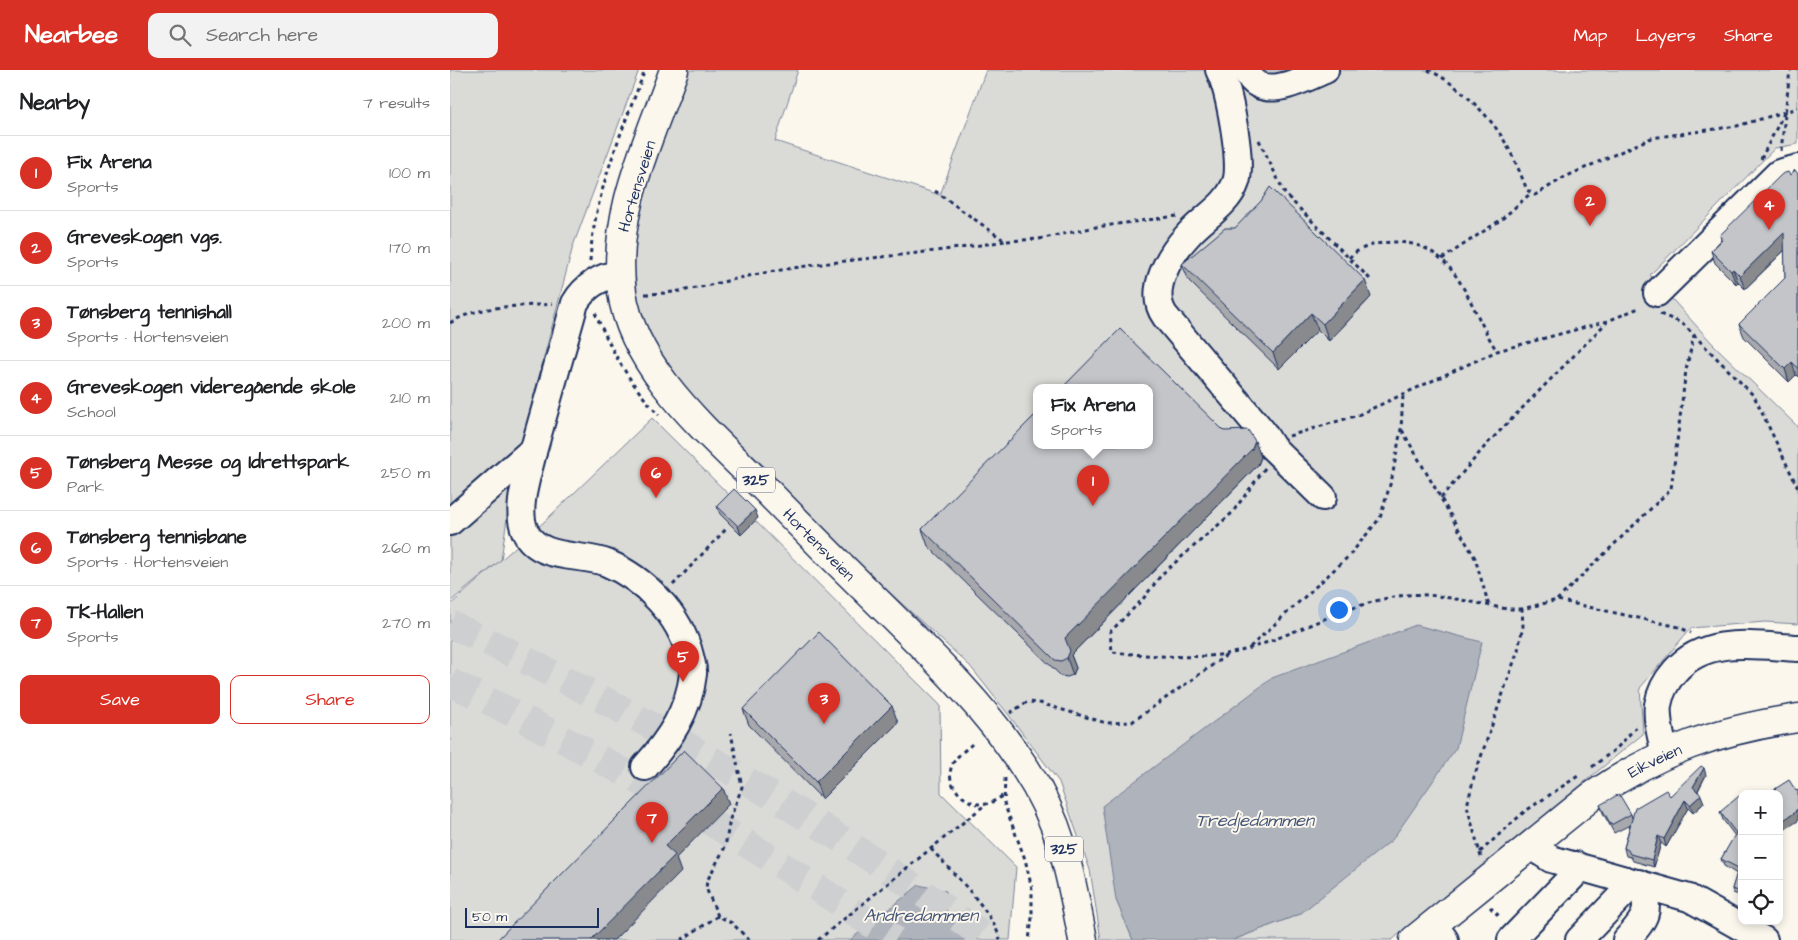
<!DOCTYPE html>
<html lang="en">
<head>
<meta charset="utf-8">
<style>
  :root { --surface:#fff; --page:#f2f2f2; --text:#202124; --muted:#757577; --line:#e0e0e0; --accent:#d93025 }
  body { margin:0; font-family:"Architects Daughter",sans-serif; background:var(--page); color:var(--text) }
  .controls { position:absolute; right:15px; bottom:15px; display:grid; overflow:hidden; border-radius:10px; box-shadow:0 2px 8px #0003 }
  .controls button { width:45px; height:45px; display:grid; place-items:center; padding:0; border:0; border-bottom:1px solid var(--line); background:var(--surface); color:var(--text); font:25px sans-serif }
  .scale { position:absolute; left:15px; bottom:12px; width:134px; box-sizing:border-box; padding-left:5px; border:2px solid #1b2f5e; border-top:0; font-size:14px; line-height:18px; white-space:nowrap; color:#1b2f5e; -webkit-text-stroke:4px #fbf7ec; paint-order:stroke }
  .you { position:absolute; left:888px; top:539px; width:18px; height:18px; margin:-12px; border:4px solid #fff; border-radius:50%; background:#1a73e8; box-shadow:0 0 0 8px #1a73e833 }
  .badge { display:grid; place-items:center; width:32px; height:32px; border-radius:50%; background:var(--accent); color:#fff; font-size:16px; font-weight:700 }
  .pin { position:absolute; translate:-50% -41px; filter:drop-shadow(0 1px 2px #0008) }
  .pin::after { content:''; position:absolute; top:26px; width:18px; height:15px; background:inherit; clip-path:polygon(0 0,100% 0,50% 100%) }
  .popup { position:absolute; left:583px; top:314px; width:120px; height:65px; box-sizing:border-box; display:grid; place-content:center; border-radius:10px; background:var(--surface); filter:drop-shadow(0 1px 4px #0005); font-size:16px; white-space:nowrap; color:var(--muted) }
  .popup b { font-size:19px; color:var(--text) }
  .popup::after { content:''; position:absolute; left:50%; top:100%; margin-left:-10px; border:10px solid transparent; border-top-color:var(--surface) }
  .list { margin:0; padding:0; list-style:none }
  h2 { display:flex; justify-content:space-between; align-items:center; height:65px; margin:0; padding:0 20px; font-size:21px }
  h2 small { font-size:16px; font-weight:400; color:var(--muted) }
  .list li { display:grid; grid-template-columns:32px 1fr auto; gap:15px; align-items:center; box-sizing:border-box; height:75px; padding:0 20px; border-top:1px solid var(--line) }
  .list b { display:block; font-size:19px; white-space:nowrap }
  .list p { margin:0; font-size:16px; white-space:nowrap; color:var(--muted) }
  .list em { font-size:16px; font-style:normal; color:var(--muted) }
  .actions { display:flex; gap:10px; padding:15px 20px }
  .actions a { flex:1; padding:11px 0; border:1px solid var(--accent); border-radius:10px; text-align:center; font-size:18px; color:var(--accent) }
  .actions .main { background:var(--accent); color:#fff }
  .icon { flex:none; width:28px; height:28px; fill:none; stroke:currentColor; stroke-width:2; stroke-linecap:round; stroke-linejoin:round }
  .map { position:relative; flex:none; width:1348px; height:870px; overflow:hidden }
  header { display:flex; align-items:center; gap:30px; box-sizing:border-box; height:70px; padding:0 25px; background:var(--accent); color:#fff }
  header strong { font-size:24px }
  nav { display:flex; gap:28px; margin-inline-start:auto; font-size:18px }
  .search { width:350px; height:45px; background:var(--page); display:flex; align-items:center; gap:12px; box-sizing:border-box; padding:0 18px; border-radius:10px; color:var(--muted); font-size:19px }
  main { display:flex }
  aside { flex:1; background:var(--surface) }
  .map>svg:first-child { display:block }
</style>
</head>
<body>
<header>
<strong>Nearbee</strong>
<div class="search"><svg class="icon" aria-label="search" viewBox="0 0 24 24"><circle cx="10" cy="10" r="6"/><path d="M15 15l6 6"/></svg>Search here</div>
<nav><a>Map</a><a>Layers</a><a>Share</a></nav>
</header>
<main>
<aside>
<h2>Nearby<small>7 results</small></h2>
<ul class="list">
<li><span class="badge">1</span><div><b>Fix Arena</b><p>Sports</p></div><em>100 m</em></li>
<li><span class="badge">2</span><div><b>Greveskogen vgs.</b><p>Sports</p></div><em>170 m</em></li>
<li><span class="badge">3</span><div><b>Tønsberg tennishall</b><p>Sports · Hortensveien</p></div><em>200 m</em></li>
<li><span class="badge">4</span><div><b>Greveskogen videregående skole</b><p>School</p></div><em>210 m</em></li>
<li><span class="badge">5</span><div><b>Tønsberg Messe og Idrettspark</b><p>Park</p></div><em>250 m</em></li>
<li><span class="badge">6</span><div><b>Tønsberg tennisbane</b><p>Sports · Hortensveien</p></div><em>260 m</em></li>
<li><span class="badge">7</span><div><b>TK-Hallen</b><p>Sports</p></div><em>270 m</em></li>
</ul>
<div class="actions"><a class="main">Save</a><a>Share</a></div>
</aside>
<div class="map">
<svg width="1348" height="870" viewBox="0 0 1348 870">
  <rect width="100%" height="100%" fill="#fbf7ec"/>
  <filter id="ink" filterUnits="userSpaceOnUse"><feTurbulence type="fractalNoise" baseFrequency=".02" numOctaves="2"/><feDisplacementMap in="SourceGraphic" scale="10" xChannelSelector="R" yChannelSelector="G"/><feConvolveMatrix kernelMatrix="1 2 1 2 8 2 1 2 1" color-interpolation-filters="sRGB"/></filter>
  <g filter="url(#ink)">
    <g fill="#dadad7" stroke="#7a849a" fill-rule="evenodd">
      <path d="M 0,0 L 189,0 L 123,176 L 63,406 L 51,490 L 0,532 Z"/>
      <path d="M 236,0 L 348,0 L 325,71 L 490,125 L 536,0 L 1348,0 L 1348,74 L 1325,78 L 1200,205 L 1263,274 L 1348,357 L 1348,554 L 1315,552 L 1241,558 L 1190,618 L 1193,664 L 942,870 L 783,870 L 850,844 L 666,830 L 683,870 L 651,870 L 640,800 L 609,712 L 558,644 L 520,596 L 309,403 L 207,299 L 180,226 L 185,137 ZM 587,317 L 699,317 L 699,375 L 587,375 Z"/>
      <path d="M 202,348 L 490,635 L 491,723 L 566,797 L 560,870 L 0,870 L 0,535 L 95,451 Z"/>
    </g>
    <g fill="#afb3bb" stroke="#747e96">
      <path d="M 966,555 L 1032,572 L 1006,678 L 942,770 L 850,844 L 783,870 L 683,870 L 666,830 L 652,736 L 822,608 Z"/>
      <path d="M 469,815 L 496,821 L 497,851 L 529,860 L 527,870 L 400,870 Z"/>
    </g>
    <g fill="none" stroke-linecap="round" stroke-linejoin="round">
      <g stroke="#cecfd0" stroke-width="28" stroke-dasharray="28 14" stroke-linecap="butt">
        <path d="M 0,554 C 189,641 370,748 539,870"/>
        <path d="M 0,612 C 154,687 303,772 445,870"/>
      </g>
      <defs>
        <g id="minor">
          <path d="M 769,0 C 779,19 793,93 786,112 C 778,135 754,147 738,165 C 720,184 697,221 715,246 L 812,361 L 822,377 L 873,427"/>
          <path d="M 796,0 C 810,34 851,10 875,0"/>
          <path d="M 1207,223 L 1329,103 L 1348,98"/>
          <path d="M 83,382 C 78,405 65,438 75,461 C 88,491 132,483 157,493 C 195,509 230,545 240,586 C 241,592 244,598 243,604 C 239,641 219,670 195,697"/>
          <path d="M 0,452 L 78,384 L 83,382 L 125,233 C 135,216 151,206 170,204"/>
          <path d="M 1215,685 C 1212,669 1206,651 1208,635 C 1210,623 1217,610 1225,601 C 1256,565 1306,576 1348,578"/>
          <path d="M 1081,776 L 1101,789 L 1239,828 L 1314,870"/>
          <path d="M 984,855 L 995,870"/>
          <path d="M 1061,870 L 1122,807 L 1126,795"/>
          <path d="M 1129,870 L 1173,824 L 1176,810"/>
          <path d="M 1176,870 C 1195,849 1203,840 1189,813"/>
        </g>
        <g id="major">
          <path id="s1" d="M 224,0 C 199,71 161,145 172,222 C 183,302 264,367 318,422 C 356,461 394,499 433,537 C 484,587 536,638 575,698 C 612,753 621,807 633,870"/>
          <path id="s2" d="M 964,870 L 1142,726 C 1209,680 1269,660 1348,648"/>
        </g>
      </defs>
      <use href="#minor" stroke="#1b2f5e" stroke-width="30"/>
      <use href="#major" stroke="#1b2f5e" stroke-width="31"/>
      <g stroke="#1b2f5e" stroke-width="3" stroke-dasharray="4 4" stroke-linecap="butt">
        <path d="M 978,0 C 1003,10 1038,44 1052,67 C 1062,83 1070,102 1077,120 L 1085,125 L 1115,107 L 1201,68 L 1287,56 L 1348,38"/>
        <path d="M 809,70 L 835,124 L 922,211"/>
        <path d="M 1331,81 L 1340,0"/>
        <path d="M 1311,89 L 1334,43"/>
        <path d="M 485,121 L 555,171 L 589,169 L 646,157 L 727,146"/>
        <path d="M 899,188 C 909,177 927,173 941,172 C 1008,170 1017,236 1047,281"/>
        <path d="M 992,189 L 1052,149 L 1081,123"/>
        <path d="M 140,191 C 144,124 172,61 195,0"/>
        <path d="M 195,224 C 236,224 274,210 314,203 C 394,188 475,185 555,171"/>
        <path d="M 145,243 C 163,283 179,313 209,345"/>
        <path d="M 1210,244 L 1232,253 L 1304,326 L 1348,418"/>
        <path d="M 0,253 C 30,234 68,237 102,234"/>
        <path d="M 952,360 L 1025,488 L 1039,536"/>
        <path d="M 839,366 L 908,345 L 1047,281 L 1158,251 L 1191,237"/>
        <path d="M 815,398 L 782,443 L 712,504 L 693,529 L 660,562 L 662,582 C 699,586 759,591 794,580 C 848,564 899,532 956,525 C 983,522 1029,534 1057,539 L 1072,539"/>
        <path d="M 991,428 L 1037,374 L 1157,252"/>
        <path d="M 223,515 L 278,457"/>
        <path d="M 1107,530 L 1221,419 L 1236,300 L 1244,265"/>
        <path d="M 800,577 L 899,486 L 930,448 L 942,408 L 951,359 L 953,325"/>
        <path d="M 560,643 L 577,632 L 590,633 L 656,653 L 682,652 L 778,584"/>
        <path d="M 522,674 C 517,679 509,684 505,690 C 490,710 514,737 536,734 C 542,733 549,728 554,725"/>
        <path d="M 1142,697 L 1167,678 L 1187,656"/>
        <path d="M 555,708 L 554,733 L 575,789 L 582,819 L 582,848 L 579,870"/>
        <path d="M 481,779 C 501,801 544,842 550,870"/>
        <path d="M 1030,782 L 1074,742 L 1128,706"/>
        <path d="M 1031,787 L 1017,736 L 1024,707 L 1068,580 L 1073,556 L 1072,539 L 1107,530 L 1229,557 L 1241,563"/>
        <path d="M 1040,837 L 1051,848"/>
        <path d="M 268,846 L 256,818 L 257,811 L 275,777 L 280,749 L 292,717 L 281,663"/>
        <path d="M 231,870 L 268,846 L 282,853 L 299,870"/>
        <path d="M 368,870 L 536,734"/>
      </g>
      <use href="#minor" stroke="#fbf7ec" stroke-width="26"/>
      <use href="#major" stroke="#fbf7ec" stroke-width="28"/>
    </g>
    <g fill="#a8a9ad" stroke="#1b2f5e">
      <path d="M 1348,104 L 1348,307 L 1346,305 L 1339,312 L 1294,267 L 1289,254 L 1335,208 L 1335,180 L 1295,219 L 1288,212 L 1286,214 L 1265,193 L 1261,181 L 1271,170 L 1270,165 L 1340,105 Z"/>
      <path d="M 732,194 L 921,227 L 879,271 L 868,260 L 829,299 L 739,211 Z"/>
      <path d="M 774,361 L 811,387 L 808,395 L 621,585 L 626,598 L 623,605 L 617,607 L 611,606 L 478,476 L 472,459 Z"/>
      <path d="M 267,436 L 308,448 L 291,465 L 270,444 Z"/>
      <path d="M 293,639 L 448,653 L 372,729 L 299,655 Z"/>
      <path d="M 1256,705 L 1248,721 L 1254,733 L 1243,743 L 1238,738 L 1216,777 L 1211,773 L 1204,797 L 1183,791 L 1181,787 L 1176,786 L 1174,778 L 1180,755 L 1164,763 L 1153,743 L 1150,735 L 1181,744 L 1182,748 Z"/>
      <path d="M 1292,729 L 1292,826 L 1283,823 L 1282,819 L 1287,804 L 1274,796 L 1271,789 L 1285,766 L 1273,750 L 1270,742 Z"/>
    </g>
    <g fill="#888a8d" stroke="#1b2f5e">
      <path d="M 1334,163 L 1339,176 L 1295,219 L 1290,206 Z"/>
      <path d="M 1283,199 L 1288,212 L 1286,214 L 1281,201 Z"/>
      <path d="M 915,210 L 921,227 L 879,271 L 873,254 Z"/>
      <path d="M 861,243 L 868,260 L 829,299 L 823,283 Z"/>
      <path d="M 1342,292 L 1346,305 L 1339,312 L 1335,299 Z"/>
      <path d="M 805,371 L 811,387 L 808,395 L 621,585 L 626,598 L 623,605 L 617,588 L 615,568 Z"/>
      <path d="M 305,440 L 308,448 L 291,465 L 288,456 Z"/>
      <path d="M 442,636 L 448,653 L 372,729 L 366,712 Z"/>
      <path d="M 1254,698 L 1256,705 L 1246,724 L 1243,717 Z"/>
      <path d="M 273,718 L 279,734 L 226,788 L 231,802 L 164,870 L 141,870 L 215,776 Z"/>
      <path d="M 1251,725 L 1254,733 L 1243,743 L 1240,735 Z"/>
      <path d="M 1235,730 L 1238,738 L 1216,777 L 1214,769 Z"/>
      <path d="M 1348,739 L 1348,751 L 1329,763 L 1329,753 Z"/>
      <path d="M 1208,766 L 1211,773 L 1204,797 L 1202,790 Z"/>
      <path d="M 1332,770 L 1335,778 L 1329,783 L 1329,773 Z"/>
    </g>
    <g fill="#c3c5c9" stroke="#1b2f5e">
      <path d="M 1345,100 L 1348,104 L 1348,298 L 1342,292 L 1335,299 L 1289,254 L 1335,208 L 1334,163 L 1290,206 L 1283,199 L 1281,201 L 1261,181 L 1273,169 L 1270,165 L 1332,104 L 1338,102 L 1340,105 Z"/>
      <path d="M 820,117 L 915,210 L 873,254 L 861,243 L 823,283 L 732,194 L 775,158 L 785,158 L 811,131 Z"/>
      <path d="M 670,259 L 774,361 L 798,360 L 805,371 L 802,379 L 615,568 L 620,581 L 617,588 L 611,591 L 605,590 L 472,459 L 587,343 L 587,375 L 699,375 L 699,317 L 613,317 Z"/>
      <path d="M 284,419 L 305,440 L 288,456 L 267,436 Z"/>
      <path d="M 369,562 L 442,636 L 366,712 L 293,639 Z"/>
      <path d="M 234,680 L 273,718 L 215,776 L 225,785 L 141,870 L 47,870 Z"/>
      <path d="M 1251,696 L 1254,698 L 1243,717 L 1251,725 L 1240,735 L 1235,730 L 1214,769 L 1208,766 L 1202,790 L 1180,784 L 1178,780 L 1174,778 L 1185,738 L 1216,720 L 1220,726 Z"/>
      <path d="M 1339,710 L 1346,721 L 1348,720 L 1348,739 L 1345,741 L 1346,742 L 1329,753 L 1329,724 L 1317,724 Z"/>
      <path d="M 1169,724 L 1181,744 L 1161,755 L 1150,735 Z"/>
      <path d="M 1289,726 L 1292,729 L 1292,800 L 1271,789 L 1286,763 L 1270,742 Z"/>
      <path d="M 1329,766 L 1332,770 L 1329,773 Z"/>
      <path d="M 1287,802 L 1292,804 L 1292,822 L 1282,819 Z"/>
    </g>
  </g>
  <g text-anchor="middle" stroke-width="4" stroke-linejoin="round" paint-order="stroke">
    <g fill="#fbf7ec" stroke="#5e6b89" stroke-width="1">
      <rect x="287" y="397.5" width="38" height="25" rx="4"/>
      <rect x="595" y="766.5" width="38" height="25" rx="4"/>
    </g>
    <g font-size="15" font-weight="bold" fill="#1b2f5e">
      <text x="306" y="415">325</text>
      <text x="614" y="784">325</text>
    </g>
    <g font-size="16" fill="#1b2f5e" stroke="#fbf7ec">
      <text transform="translate(186 116) rotate(-73)" y="6">Hortensveien</text>
      <text dy="6" stroke="none"><textPath href="#s1" startOffset="556">Hortensveien</textPath></text>
      <text dy="6" stroke="none"><textPath href="#s2" startOffset="301">Eikveien</textPath></text>
    </g>
    <g font-size="18" font-style="italic" fill="#47577a" stroke="#fbf7ec">
      <text x="805" y="756">Tredjedammen</text>
      <text x="471" y="851">Andredammen</text>
    </g>
  </g>
</svg>
<div class="controls">
<button>+</button>
<button>−</button>
<button><svg class="icon" aria-label="locate" viewBox="0 0 24 24"><circle cx="12" cy="12" r="6"/><path d="M12 2v4M12 18v4M2 12h4M18 12h4"/></svg></button>
</div>
<div class="scale">50 m</div>
<div class="you"></div>
<div class="pin badge" style="left:643px;top:436px">1</div>
<div class="popup"><b>Fix Arena</b>Sports</div>
<div class="pin badge" style="left:1140px;top:156px">2</div>
<div class="pin badge" style="left:374px;top:654px">3</div>
<div class="pin badge" style="left:1319px;top:160px">4</div>
<div class="pin badge" style="left:233px;top:612px">5</div>
<div class="pin badge" style="left:206px;top:428px">6</div>
<div class="pin badge" style="left:202px;top:773px">7</div>
</div>
</main>
</body>
</html>
